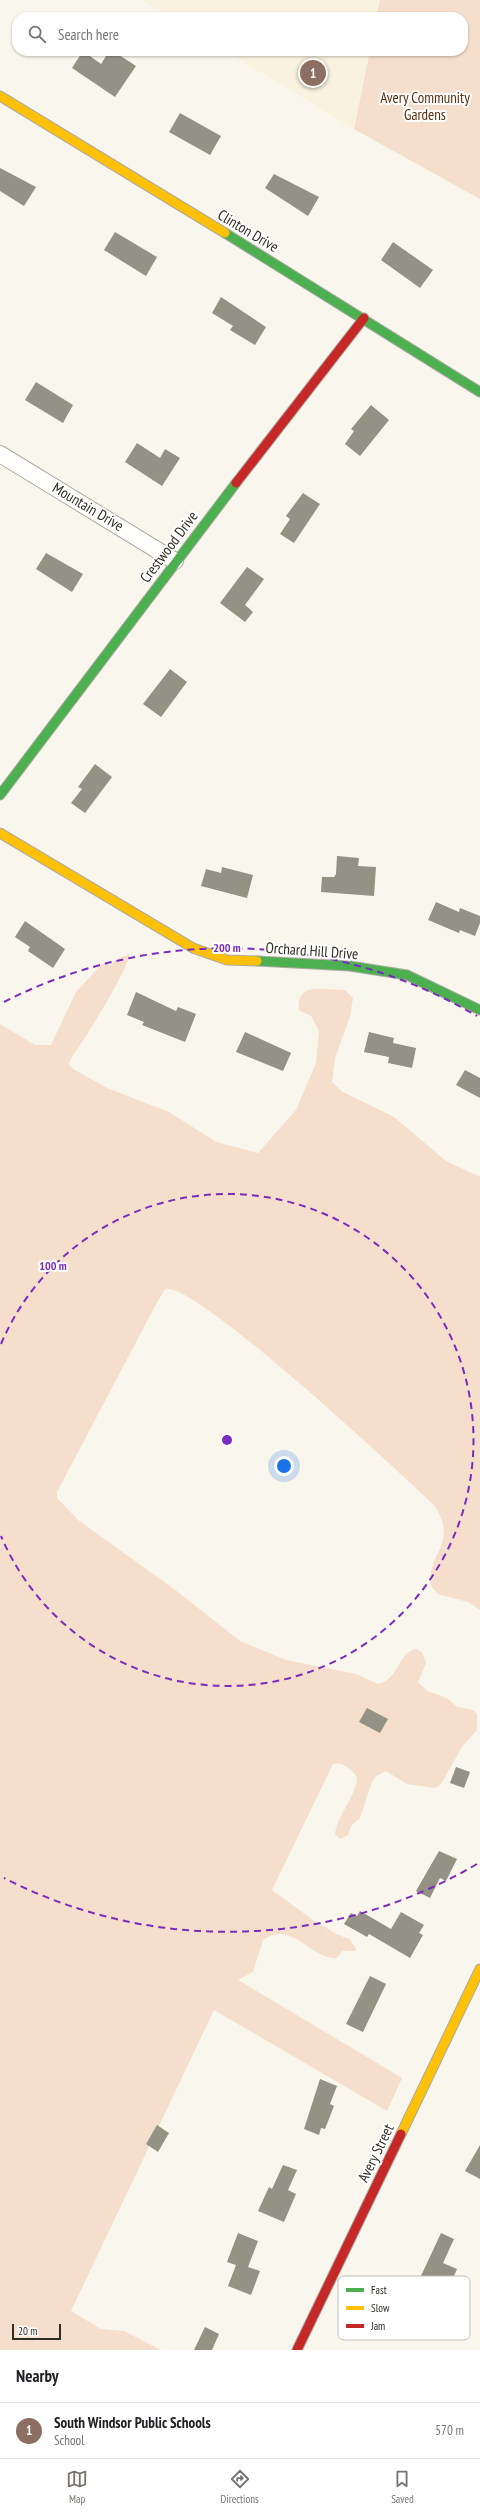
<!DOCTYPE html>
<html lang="en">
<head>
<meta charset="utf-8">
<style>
  :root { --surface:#fff; --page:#f2f2f2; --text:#202124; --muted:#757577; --line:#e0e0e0; --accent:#76736b }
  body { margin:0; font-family:"PT Sans Narrow",sans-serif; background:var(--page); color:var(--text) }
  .scale { position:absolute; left:12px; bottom:10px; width:49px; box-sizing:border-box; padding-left:4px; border:2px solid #302d25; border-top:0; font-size:11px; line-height:14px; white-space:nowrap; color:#302d25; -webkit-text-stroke:3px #fff; paint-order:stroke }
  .you { position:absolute; left:284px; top:1466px; width:14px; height:14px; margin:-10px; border:3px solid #fff; border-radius:50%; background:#1a73e8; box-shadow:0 0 0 6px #1a73e833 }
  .badge { display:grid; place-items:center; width:26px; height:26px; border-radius:50%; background:var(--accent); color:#fff; font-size:13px; font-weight:700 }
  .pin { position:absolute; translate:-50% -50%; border:2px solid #fff; box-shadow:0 1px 4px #0006 }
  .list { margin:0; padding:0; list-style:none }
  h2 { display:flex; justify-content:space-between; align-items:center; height:52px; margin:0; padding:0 16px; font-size:17px }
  h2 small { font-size:13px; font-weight:400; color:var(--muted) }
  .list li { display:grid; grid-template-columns:26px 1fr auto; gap:12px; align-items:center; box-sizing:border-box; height:56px; padding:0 16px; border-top:1px solid var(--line) }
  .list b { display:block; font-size:15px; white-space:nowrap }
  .list p { margin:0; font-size:13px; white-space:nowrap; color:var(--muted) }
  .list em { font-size:13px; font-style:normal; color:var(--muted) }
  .icon { flex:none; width:22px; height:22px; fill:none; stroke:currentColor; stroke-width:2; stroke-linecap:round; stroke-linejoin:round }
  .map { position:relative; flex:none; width:480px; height:2350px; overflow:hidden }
  .search { position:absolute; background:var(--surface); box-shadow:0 1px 3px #0004; left:12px; right:12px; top:12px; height:44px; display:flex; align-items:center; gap:10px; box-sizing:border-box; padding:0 14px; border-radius:16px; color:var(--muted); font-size:15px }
  .sheet { height:108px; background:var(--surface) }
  nav { display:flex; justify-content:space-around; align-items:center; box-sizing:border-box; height:56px; border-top:1px solid var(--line); background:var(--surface); font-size:11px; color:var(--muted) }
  nav a { display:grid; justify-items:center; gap:2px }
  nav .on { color:var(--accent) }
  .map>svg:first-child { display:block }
</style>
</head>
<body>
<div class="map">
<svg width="480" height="2350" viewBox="0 0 480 2350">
  <rect width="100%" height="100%" fill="#f9f6ed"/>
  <g fill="#f9f2de">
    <path d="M 142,0 L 380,0 L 376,17 L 170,17 Z"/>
    <path d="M 226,51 L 370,51 L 354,129 L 297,94 Z"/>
  </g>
  <g fill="#f5decc">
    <path d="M 380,0 L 480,0 L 480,199 L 354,129 L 370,51 L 463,51 L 463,17 L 376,17 Z"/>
    <path d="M 129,954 C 133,962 80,1047 71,1058 L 69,1064 L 73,1069 L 107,1088 L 169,1112 L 216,1142 L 258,1153 L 296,1110 L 316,1063 L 319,1031 L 311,1016 L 299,1010 C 296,980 326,991 345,990 L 353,998 L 350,1016 L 335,1058 L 332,1082 L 343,1092 L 394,1117 L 446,1161 L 480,1177 L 480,1610 L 468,1602 L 438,1594 L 431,1586 C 426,1552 460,1544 434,1505 C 403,1476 193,1279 165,1289 L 154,1308 L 57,1492 L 57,1498 L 78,1520 L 174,1589 L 240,1641 L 286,1660 L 356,1674 L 378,1684 C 399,1680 398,1652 416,1649 L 422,1652 L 426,1663 L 418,1682 L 427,1691 L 447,1698 L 457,1707 L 473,1710 L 477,1714 L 477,1730 L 462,1747 L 441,1784 L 435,1788 L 407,1784 L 386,1771 L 375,1777 L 371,1784 L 360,1818 L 351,1826 L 348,1835 L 340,1839 L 335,1834 C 338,1814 355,1798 357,1778 C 354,1770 341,1761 333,1764 L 272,1890 L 313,1920 L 336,1934 L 349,1939 L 356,1948 L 355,1951 L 342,1951 L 337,1958 C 312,1961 292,1919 263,1940 L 253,1972 L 238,1980 L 402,2078 L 387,2111 L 214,2010 L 71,2311 L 101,2329 L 124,2331 L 161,2350 L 0,2350 L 0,1024 L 35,1045 L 51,1045 L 76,992 L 102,964 L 111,965 L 119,958 Z"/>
  </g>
  <g fill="#939285">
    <path d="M 83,51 L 101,64 L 108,53 L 116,53 L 136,66 L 115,97 L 72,68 Z"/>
    <path d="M 180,113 L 221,136 L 210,155 L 169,132 Z"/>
    <path d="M 0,168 L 36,187 L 24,206 L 0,191 Z"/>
    <path d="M 274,174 L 319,197 L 308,216 L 265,188 Z"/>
    <path d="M 115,232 L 157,257 L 146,276 L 104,250 Z"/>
    <path d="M 393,242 L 433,270 L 420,288 L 381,260 Z"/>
    <path d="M 221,297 L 266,327 L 255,345 L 230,330 L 233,326 L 212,313 Z"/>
    <path d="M 36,382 L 73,405 L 63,423 L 25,400 Z"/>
    <path d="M 371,405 L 389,420 L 360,456 L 345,444 L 354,431 L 351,429 Z"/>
    <path d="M 137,443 L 160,458 L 165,449 L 180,458 L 162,486 L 125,462 Z"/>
    <path d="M 303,493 L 320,504 L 294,543 L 280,534 L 290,519 L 286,516 Z"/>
    <path d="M 46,553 L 83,574 L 72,592 L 36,569 Z"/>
    <path d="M 247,567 L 264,579 L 245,605 L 253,612 L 245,622 L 220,603 Z"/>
    <path d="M 170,669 L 187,682 L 161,717 L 143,704 Z"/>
    <path d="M 95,764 L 112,777 L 85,813 L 71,803 L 82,789 L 78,787 Z"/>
    <path d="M 337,856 L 359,858 L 358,866 L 376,867 L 374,896 L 321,892 L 322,877 L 334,877 L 336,874 Z"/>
    <path d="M 222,867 L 253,875 L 247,898 L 201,886 L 206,869 L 221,873 Z"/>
    <path d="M 436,902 L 459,912 L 460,908 L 480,916 L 480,923 L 475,936 L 460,930 L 459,933 L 428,920 Z"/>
    <path d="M 25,921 L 65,949 L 53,968 L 28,951 L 30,947 L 15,937 Z"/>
    <path d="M 136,992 L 176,1011 L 178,1007 L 196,1014 L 185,1042 L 142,1025 L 144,1022 L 127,1015 Z"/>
    <path d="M 245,1032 L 291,1053 L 283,1071 L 236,1052 Z"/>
    <path d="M 369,1032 L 394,1038 L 393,1043 L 416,1048 L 412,1068 L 388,1063 L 389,1057 L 364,1052 Z"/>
    <path d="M 465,1070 L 480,1078 L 480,1098 L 456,1085 Z"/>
    <path d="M 367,1708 L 388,1719 L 380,1733 L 359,1722 Z"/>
    <path d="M 456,1767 L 470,1772 L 464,1788 L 450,1783 Z"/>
    <path d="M 439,1851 L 457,1859 L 446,1881 L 440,1878 L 430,1898 L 416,1891 Z"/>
    <path d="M 360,1911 L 391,1929 L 401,1912 L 424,1925 L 419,1933 L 423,1935 L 410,1958 L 369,1934 L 367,1937 L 344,1924 L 351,1913 L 357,1916 Z"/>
    <path d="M 370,1976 L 386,1984 L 363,2032 L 346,2024 Z"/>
    <path d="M 320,2079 L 337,2086 L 330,2104 L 334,2106 L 325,2129 L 321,2128 L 319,2135 L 304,2129 Z"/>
    <path d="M 157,2125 L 169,2133 L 158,2152 L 146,2144 Z"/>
    <path d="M 480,2145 L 480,2179 L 465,2171 Z"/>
    <path d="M 283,2165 L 297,2170 L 288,2190 L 296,2194 L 284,2222 L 258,2211 L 269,2187 L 272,2189 Z"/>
    <path d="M 238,2233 L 258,2241 L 248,2267 L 260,2271 L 251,2295 L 228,2286 L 236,2265 L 227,2262 Z"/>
    <path d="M 441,2233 L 454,2239 L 443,2263 L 457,2269 L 449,2287 L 440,2283 L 435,2295 L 423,2289 L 427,2281 L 420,2278 Z"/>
    <path d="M 205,2327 L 219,2334 L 212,2350 L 194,2350 Z"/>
  </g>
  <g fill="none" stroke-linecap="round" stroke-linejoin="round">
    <defs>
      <path id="street" d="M 0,454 L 175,561"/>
      <g id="fast">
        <path d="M 225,233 L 480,392"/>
        <path d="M 0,795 L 236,483"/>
        <path d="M 257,961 L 350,966 L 407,975 L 480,1010"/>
      </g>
      <g id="slow">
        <path d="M 0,96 L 225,233"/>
        <path d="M 0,833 L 193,948 L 227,960 L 257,961"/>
        <path d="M 401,2134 L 480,1969"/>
      </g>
      <g id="jam">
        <path d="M 236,483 L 364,318"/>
        <path d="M 297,2350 L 401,2134"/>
      </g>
    </defs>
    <use href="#street" stroke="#adaaa2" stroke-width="18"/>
    <use href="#fast" stroke="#adaaa2" stroke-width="11"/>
    <use href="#slow" stroke="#adaaa2" stroke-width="11"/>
    <use href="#jam" stroke="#adaaa2" stroke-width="11"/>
    <use href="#street" stroke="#fefefc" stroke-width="16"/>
    <use href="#fast" stroke="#4caf50" stroke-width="9"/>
    <use href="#slow" stroke="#ffc107" stroke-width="9"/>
    <use href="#jam" stroke="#c62828" stroke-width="9"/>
  </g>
  <g fill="none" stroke="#7b2cbf" stroke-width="2" stroke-dasharray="7 5">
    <path d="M1 1344A246 246 0 1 1 1 1536"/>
    <path d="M477 1864A492 492 0 0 1 4 1878M4 1002A492 492 0 0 1 477 1016"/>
  </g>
  <g text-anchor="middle" stroke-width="4" stroke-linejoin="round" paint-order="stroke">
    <g font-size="15" fill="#5a2e0a" stroke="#fff">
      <text x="425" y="103">Avery Community<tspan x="425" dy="17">Gardens</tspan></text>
    </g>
    <g font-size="15" fill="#302d25" stroke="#fff">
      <text transform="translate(248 231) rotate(31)" y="5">Clinton Drive</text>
      <text transform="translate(88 507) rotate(31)" y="5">Mountain Drive</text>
      <text transform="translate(169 547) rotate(-53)" y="5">Crestwood Drive</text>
      <text transform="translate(312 951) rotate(4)" y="5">Orchard Hill Drive</text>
      <text transform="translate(376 2153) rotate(-64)" y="5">Avery Street</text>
    </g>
  </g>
  <rect x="338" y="2276" width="132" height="64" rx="6" fill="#fff" stroke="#c1c0be" stroke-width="1"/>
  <rect x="346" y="2288" width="18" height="4" fill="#4caf50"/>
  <rect x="346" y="2306" width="18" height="4" fill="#ffc107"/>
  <rect x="346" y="2324" width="18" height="4" fill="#c62828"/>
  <g font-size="11" fill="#302d25">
    <text x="371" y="2294">Fast</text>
    <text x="371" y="2312">Slow</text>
    <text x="371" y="2330">Jam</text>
  </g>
  <circle cx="227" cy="1440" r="6" fill="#7b2cbf" stroke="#fff" stroke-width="2"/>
  <g font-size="12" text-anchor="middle" font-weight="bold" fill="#7b2cbf" stroke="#fff" stroke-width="4" stroke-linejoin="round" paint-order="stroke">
    <text x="227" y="952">200 m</text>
    <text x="53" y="1270">100 m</text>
  </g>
</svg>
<div class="scale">20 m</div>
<div class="you"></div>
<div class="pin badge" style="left:313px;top:73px;background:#8d6e63">1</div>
<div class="search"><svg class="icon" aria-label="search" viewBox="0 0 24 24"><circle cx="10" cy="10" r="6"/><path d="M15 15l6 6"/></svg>Search here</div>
</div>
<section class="sheet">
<h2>Nearby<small></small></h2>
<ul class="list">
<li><span class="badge" style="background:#8d6e63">1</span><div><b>South Windsor Public Schools</b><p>School</p></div><em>570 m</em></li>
</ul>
</section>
<nav>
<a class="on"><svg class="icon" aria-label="map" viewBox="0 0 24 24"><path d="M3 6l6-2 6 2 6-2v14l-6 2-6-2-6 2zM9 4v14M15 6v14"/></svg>Map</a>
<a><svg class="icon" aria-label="directions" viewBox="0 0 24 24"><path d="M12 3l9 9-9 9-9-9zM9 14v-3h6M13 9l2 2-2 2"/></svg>Directions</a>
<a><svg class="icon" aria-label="saved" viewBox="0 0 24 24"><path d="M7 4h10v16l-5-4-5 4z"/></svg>Saved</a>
</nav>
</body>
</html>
